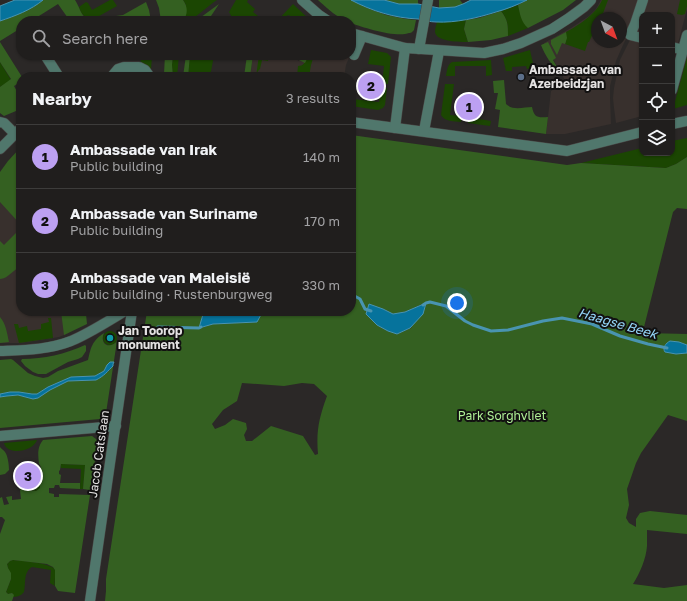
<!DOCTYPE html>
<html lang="en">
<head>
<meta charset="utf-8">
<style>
  :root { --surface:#201e1d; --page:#282726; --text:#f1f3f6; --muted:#a2a2a4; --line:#3d3c3b; --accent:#bca0f2 }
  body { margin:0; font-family:"Golos Text",sans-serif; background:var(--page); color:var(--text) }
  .controls { position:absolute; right:12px; top:12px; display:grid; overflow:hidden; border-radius:8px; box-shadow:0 1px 3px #0004 }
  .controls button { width:36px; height:36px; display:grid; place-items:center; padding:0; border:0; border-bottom:1px solid var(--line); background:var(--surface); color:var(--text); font:20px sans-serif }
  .compass { position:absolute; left:591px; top:12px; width:36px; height:36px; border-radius:50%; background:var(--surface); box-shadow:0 1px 3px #0004; rotate:139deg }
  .you { position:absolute; left:457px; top:303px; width:14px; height:14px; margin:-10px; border:3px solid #fff; border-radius:50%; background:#1a73e8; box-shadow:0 0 0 6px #1a73e833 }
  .badge { display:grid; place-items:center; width:26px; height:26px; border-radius:50%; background:var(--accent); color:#111; font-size:13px; font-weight:700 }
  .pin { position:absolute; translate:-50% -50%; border:2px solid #fff; box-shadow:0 1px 4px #0006 }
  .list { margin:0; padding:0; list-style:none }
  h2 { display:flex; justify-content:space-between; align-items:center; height:52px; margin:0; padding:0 16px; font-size:17px }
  h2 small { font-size:13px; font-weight:400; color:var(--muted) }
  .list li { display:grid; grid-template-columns:26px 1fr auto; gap:12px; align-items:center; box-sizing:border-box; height:64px; padding:0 16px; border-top:1px solid var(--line) }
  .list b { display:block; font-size:15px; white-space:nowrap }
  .list p { margin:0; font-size:13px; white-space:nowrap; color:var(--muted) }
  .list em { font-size:13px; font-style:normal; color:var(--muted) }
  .icon { flex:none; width:22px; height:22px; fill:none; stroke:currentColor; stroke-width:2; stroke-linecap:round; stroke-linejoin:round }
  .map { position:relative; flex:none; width:687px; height:601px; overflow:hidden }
  .search { position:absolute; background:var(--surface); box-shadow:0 1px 3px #0004; left:16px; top:16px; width:340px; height:44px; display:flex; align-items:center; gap:10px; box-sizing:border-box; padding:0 14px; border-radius:16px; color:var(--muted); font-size:15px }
  .panel { position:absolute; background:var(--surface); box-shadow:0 1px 3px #0004; left:16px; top:72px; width:340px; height:244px; border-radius:16px }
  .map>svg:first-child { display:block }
</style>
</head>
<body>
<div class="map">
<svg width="687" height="601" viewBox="0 0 687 601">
  <rect width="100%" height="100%" fill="#2b2827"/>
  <g fill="#38302d" fill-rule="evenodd">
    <path d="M 601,0 L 641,0 L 634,23 L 623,45 L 616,61 L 613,74 L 610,86 L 610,97 L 611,124 L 565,134 L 546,134 L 551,91 L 566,82 L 544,43 L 571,28 L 589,16 L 596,9 ZM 597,18 L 621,18 L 621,42 L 597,42 Z"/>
    <path d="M 645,0 L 687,0 L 687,9 L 672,66 L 672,15 L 642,15 L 642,116 L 616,123 L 614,108 L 613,98 L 614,88 L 620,60 L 632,36 Z"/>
    <path d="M 253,55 L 289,55 L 299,61 L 303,55 L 350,55 L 346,65 L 344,77 L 250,77 Z"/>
    <path d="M 0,182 L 21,207 L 21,311 L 68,311 L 69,333 L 59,337 L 34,341 L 20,343 L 0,343 Z"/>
  </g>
  <g fill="#1b4602">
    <path d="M 110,0 L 113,0 L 117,6 L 92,20 C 84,17 81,14 79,7 L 86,2 L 88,3 L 92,10 Z"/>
    <path d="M 183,0 L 217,0 L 214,2 L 190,21 L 183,21 L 185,19 L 186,5 Z"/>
    <path d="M 236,0 L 248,0 L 247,2 L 255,9 L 253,12 L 258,16 L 254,21 L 234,21 L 229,12 Z"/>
    <path d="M 602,0 L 608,0 L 602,16 L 601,16 L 600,18 L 597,18 L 597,25 L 589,42 L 588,42 L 585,51 L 565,44 L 566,42 L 566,32 C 578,26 597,13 602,0 Z"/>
    <path d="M 680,0 L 687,0 L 687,6 L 685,14 L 682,15 L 677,14 Z"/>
    <path d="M 293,4 L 311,21 L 300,21 L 298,19 L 293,19 L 289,15 C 286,16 283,17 282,21 L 277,21 Z"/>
    <path d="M 518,5 C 520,13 522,22 528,28 L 508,36 C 508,25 508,20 501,11 Z"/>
    <path d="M 466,20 L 464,29 L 468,42 C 461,42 436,42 435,32 C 435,29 436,25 437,22 Z"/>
    <path d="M 371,50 L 387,53 L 391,57 L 388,84 L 382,84 L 384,66 L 368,64 Z"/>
    <path d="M 530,50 L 534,68 L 527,69 L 526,66 L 512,67 L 512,71 L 506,71 L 503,58 Z"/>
    <path d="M 140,55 L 152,55 L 151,70 L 141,64 Z"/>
    <path d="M 173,55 L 179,55 L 177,77 L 173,77 L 172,65 Z"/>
    <path d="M 190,55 L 214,55 L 210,77 L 188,77 Z"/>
    <path d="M 259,55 L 269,55 L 268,61 L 262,60 L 260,69 L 258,71 L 257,74 L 259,77 L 256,77 Z"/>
    <path d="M 307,55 L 314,55 L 311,65 L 309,77 L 297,77 L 298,66 C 304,66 307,61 307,55 Z"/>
    <path d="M 687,57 L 687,105 L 673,109 Z"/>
    <path d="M 491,60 L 492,75 L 486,76 L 486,66 L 455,66 L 455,76 L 446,76 C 447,71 447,65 452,62 Z"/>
    <path d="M 0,62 L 11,80 L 0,87 Z"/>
    <path d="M 351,82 L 355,82 L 353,99 L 379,102 L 381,88 L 387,88 L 385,105 L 383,108 L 378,110 L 351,106 Z"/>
    <path d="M 445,84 L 454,84 L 450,115 L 462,116 L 461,122 C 454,121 445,122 441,115 Z"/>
    <path d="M 468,117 L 491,121 L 490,126 L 468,123 Z"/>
    <path d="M 687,138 L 687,157 L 676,164 L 666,168 L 581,163 L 642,148 L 642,153 L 672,153 L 672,141 Z"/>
    <path d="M 48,318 L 51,318 L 53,338 L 19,343 L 14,324 L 18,324 L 19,328 L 27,326 L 28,331 L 41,329 L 41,324 L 49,322 Z"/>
    <circle cx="110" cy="338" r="7"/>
    <path d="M 37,440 C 33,452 7,456 4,443 Z"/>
    <path d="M 61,464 L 85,465 L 83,489 L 80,489 L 81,469 L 61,468 Z"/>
    <path d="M 40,479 L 40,488 L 36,491 L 22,489 L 20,490 L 19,480 L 25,480 L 26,483 L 31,483 L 32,480 Z"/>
    <path d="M 13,560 C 21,561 53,563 55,570 C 56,574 54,581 55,586 L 50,583 L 51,570 L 32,567 C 23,572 26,584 24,592 C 21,596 17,597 12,597 L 13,594 L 12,593 L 8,594 L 6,592 L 11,579 L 7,564 L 10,561 Z"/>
  </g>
  <g fill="#346021" fill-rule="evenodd">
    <path d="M 43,0 L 75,0 C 82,11 80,18 94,21 L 70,21 L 58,4 L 31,21 L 21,21 L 21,28 L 0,41 L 0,21 L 29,9 Z"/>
    <path d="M 156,0 L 183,0 C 188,7 188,14 183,21 L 161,21 L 159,8 Z"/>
    <path d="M 318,0 L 351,0 L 367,8 L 386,15 L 406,19 L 416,20 L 414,30 C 412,32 412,33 409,33 C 397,38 364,28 351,23 L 351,21 C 340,21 326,7 318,0 Z"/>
    <path d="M 384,0 L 418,0 L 418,4 L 399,4 Z"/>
    <path d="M 439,0 L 460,0 L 463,4 L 455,7 L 439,8 Z"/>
    <path d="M 527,0 L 576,0 L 563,10 L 528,28 C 521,22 520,14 518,5 Z"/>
    <path d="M 146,2 L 149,10 L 151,21 L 99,21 L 109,17 L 123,15 Z"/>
    <path d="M 219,4 L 211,16 L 219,21 L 201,21 L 197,20 Z"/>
    <path d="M 501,11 C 508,20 508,25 508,36 L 491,40 L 468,42 L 464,29 L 466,20 L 479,18 Z"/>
    <path d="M 566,32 L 567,38 L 565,44 L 562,43 L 557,55 L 551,44 L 551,40 Z"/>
    <path d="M 0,42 L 22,77 L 21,77 L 21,82 L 14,86 C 20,97 22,99 16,111 L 4,116 L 0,113 L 0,87 L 11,79 L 0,62 Z"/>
    <path d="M 548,42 L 556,58 L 553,60 L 560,72 C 552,67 544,53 541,45 Z"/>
    <path d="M 165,55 L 173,55 L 172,65 L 173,77 L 165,77 L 164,74 Z"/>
    <path d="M 186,55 L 190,55 L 188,77 L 183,77 Z"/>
    <path d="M 247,55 L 253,55 L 250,77 L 244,77 Z"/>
    <path d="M 276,55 L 307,55 L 307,59 L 305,63 L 289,55 L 286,58 Z"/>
    <path d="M 504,80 L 506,104 C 513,111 524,107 532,107 C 534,117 537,118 548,117 L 546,134 L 498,127 L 500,110 L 495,109 L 498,93 L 494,93 L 493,81 Z"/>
    <path d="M 351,135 L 567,165 L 581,163 L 666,168 L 676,164 L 687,157 L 687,209 L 677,208 L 673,212 L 643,331 L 645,333 L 687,334 L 687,345 L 682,343 L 665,352 L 676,354 L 687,353 L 687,421 L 668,415 L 641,453 L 636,463 L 627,489 L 629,505 L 626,518 L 629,523 L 636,527 L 636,519 L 640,513 L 650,511 L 687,515 L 687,534 L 647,530 C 647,535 647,541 647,546 C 646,559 640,573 633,584 L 664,588 L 687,585 L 687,601 L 105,601 L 106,591 L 106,579 L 147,311 L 204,311 L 200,328 L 213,324 L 257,322 L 263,311 L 351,311 ZM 425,303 L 411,328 L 397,334 L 388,331 L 377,325 L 366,314 L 383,309 L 393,314 L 405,312 ZM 242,383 L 284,386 L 302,383 L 314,384 L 327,396 C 319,418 316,431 318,454 L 315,455 L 303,436 L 271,426 L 252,441 L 246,441 L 244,435 L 247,429 L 246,423 L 233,419 L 225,425 L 215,429 L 212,424 L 223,410 L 237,401 Z"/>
    <path d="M 21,147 L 21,225 L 0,202 L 0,172 L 8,161 Z"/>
    <path d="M 21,228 L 21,267 C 13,269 8,279 0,279 L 0,241 L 4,245 Z"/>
    <path d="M 61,311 L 79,311 L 81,316 L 86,314 L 87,324 L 64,335 Z"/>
    <path d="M 0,317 C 6,324 7,333 9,342 L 0,343 Z"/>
    <path d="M 104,333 C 99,344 110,350 117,341 L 106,413 L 100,419 L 0,428 L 0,397 L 7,396 L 18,395 L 33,399 L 38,398 L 50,390 L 68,381 L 96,380 L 110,370 L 111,367 L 107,365 L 104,371 L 95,376 L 71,377 L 48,387 L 37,394 L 32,394 L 19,392 L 10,392 L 0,394 L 0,360 L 11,359 L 13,360 L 28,373 L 35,376 L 43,378 L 48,377 L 58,371 L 88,360 C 91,347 92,341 104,333 Z"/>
    <path d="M 85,345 L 86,346 L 86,351 L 82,357 L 78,359 L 68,362 L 46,374 L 38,374 L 33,372 L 25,366 L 21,361 L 22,359 C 44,359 65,354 85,345 Z"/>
    <path d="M 92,436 L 96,439 L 98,443 L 90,490 L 83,489 L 85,465 L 61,464 L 60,470 L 59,471 L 59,474 L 61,475 L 60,483 L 80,483 L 80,489 L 60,488 L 59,485 L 55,485 L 54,488 L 49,488 L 49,493 L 54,494 L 54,497 L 59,497 L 59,494 L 90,495 L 75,593 L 58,591 L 55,586 L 55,570 L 53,567 L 47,564 L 13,560 L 10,561 L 7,564 L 8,568 L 11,573 L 11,579 L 6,592 L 8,594 L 12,593 L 14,595 L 12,601 L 0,601 L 0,534 L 5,520 L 2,517 L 0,517 L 0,498 L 2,497 L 4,505 L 9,504 L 6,497 L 12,496 L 12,500 L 21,499 L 20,490 L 22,489 L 36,491 L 40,488 L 39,470 L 41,468 L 40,465 L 39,464 C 38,454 37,448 43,440 Z"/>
    <path d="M 0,447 C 1,449 4,450 5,452 C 8,456 9,465 9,470 L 5,474 L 0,475 Z"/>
  </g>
  <g fill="#06739c" stroke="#4994b1">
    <path d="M 15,0 L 43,0 C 31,10 15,16 0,21 L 0,6 Z"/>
    <path d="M 351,0 L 384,0 L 399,4 L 418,4 L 439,8 L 455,7 L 463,4 L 471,0 L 527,0 C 517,5 507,9 496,12 C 477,18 456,23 436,22 C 430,22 424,20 418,19 C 394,18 372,11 351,0 Z"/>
    <path d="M 426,303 L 423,314 L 410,328 L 397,334 L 388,331 L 377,325 L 366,314 L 369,304 L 383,309 L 393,314 L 405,312 Z"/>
    <path d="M 204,311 L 263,311 L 257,322 L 213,324 L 199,328 Z"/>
    <path d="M 670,341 L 679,342 L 687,345 L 687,353 L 676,354 L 665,352 C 662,348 666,343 670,341 Z"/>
    <path d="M 110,362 L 114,362 L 113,364 L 113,366 C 108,371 104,376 96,380 L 68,381 L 50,390 L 38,398 L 33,399 L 18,395 L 7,396 L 0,397 L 0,394 L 10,392 L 19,392 L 32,394 L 37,394 L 48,387 L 71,377 L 95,376 L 104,371 L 107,365 Z"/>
  </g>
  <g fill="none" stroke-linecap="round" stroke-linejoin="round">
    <g stroke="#4994b1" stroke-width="3">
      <path d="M 351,294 L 360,299 L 365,309 L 371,311"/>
      <path d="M 423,305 L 426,303 L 430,302 L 446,306 L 465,321 L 473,325 L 491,331 L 508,330 L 543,321 L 562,318 L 592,324 L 620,336 L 648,344 L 667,348"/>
      <path d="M 158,327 L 199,328 L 201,327"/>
    </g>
    <defs>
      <g id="minor">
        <path d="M 302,0 L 319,15 L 328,21"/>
        <path d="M 351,33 L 405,48 L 484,53 L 503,49 L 521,43 L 552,29 L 569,18 L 584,7 L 591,0"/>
        <path d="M 642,38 L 630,35 L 635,24 L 643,0"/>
        <path d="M 672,47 L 683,50"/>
        <path d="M 419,49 L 428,0"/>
        <path d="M 45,55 L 59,77"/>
        <path d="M 354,55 L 362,36"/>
        <path d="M 113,77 L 113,75 L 118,69 L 124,67 L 139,67 L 145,70 L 150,77"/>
        <path d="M 672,90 L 687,35"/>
        <path d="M 0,122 L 4,123 L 15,134"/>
        <path d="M 351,122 L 567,151 L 642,132"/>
        <path d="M 672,124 L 687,121"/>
        <path d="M 395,128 L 405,48"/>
        <path d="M 424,131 L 439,51"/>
        <path d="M 0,149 L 21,128"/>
        <path d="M 0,351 C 24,350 48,350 71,341 C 90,333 108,321 125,311"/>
        <path d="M 0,436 L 116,426"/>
        <path d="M 90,601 L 132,311"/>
      </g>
    </defs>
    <use href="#minor" stroke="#494645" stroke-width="11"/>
    <use href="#minor" stroke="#50776c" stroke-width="10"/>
  </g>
  <circle fill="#5c6f8a" stroke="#121111" stroke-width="1.5" cx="521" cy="77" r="4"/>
  <circle fill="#0f9aa8" stroke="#121111" stroke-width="1.5" cx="110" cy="338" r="4"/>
  <g text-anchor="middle" stroke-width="4" stroke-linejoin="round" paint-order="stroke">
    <g font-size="12" font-weight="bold" fill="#e4e2e2" stroke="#121111" text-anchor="start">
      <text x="529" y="74">Ambassade van<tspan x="529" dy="14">Azerbeidzjan</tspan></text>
      <text x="118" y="335">Jan Toorop<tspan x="118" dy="14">monument</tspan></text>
    </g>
    <g font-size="12" fill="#aff096" stroke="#121111">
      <text x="502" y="420">Park Sorghvliet</text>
    </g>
    <g font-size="12" fill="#e4e2e2" stroke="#121111">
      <text transform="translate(99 454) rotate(-82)" y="4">Jacob Catslaan</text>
    </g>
    <g font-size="13" font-style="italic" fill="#94d5f8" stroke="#121111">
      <text transform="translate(618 323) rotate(16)" y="5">Haagse Beek</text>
    </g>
  </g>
</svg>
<div class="controls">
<button>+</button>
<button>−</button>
<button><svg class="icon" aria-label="locate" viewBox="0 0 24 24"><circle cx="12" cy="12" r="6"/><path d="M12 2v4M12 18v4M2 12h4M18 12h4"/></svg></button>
<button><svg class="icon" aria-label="layers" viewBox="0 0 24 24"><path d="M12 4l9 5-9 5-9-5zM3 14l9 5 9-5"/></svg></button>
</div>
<svg class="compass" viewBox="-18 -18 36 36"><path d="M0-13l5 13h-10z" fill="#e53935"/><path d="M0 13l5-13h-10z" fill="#a2a2a4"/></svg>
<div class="you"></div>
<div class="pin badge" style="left:469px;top:107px">1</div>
<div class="pin badge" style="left:371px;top:86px">2</div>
<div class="pin badge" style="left:28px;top:476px">3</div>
<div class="search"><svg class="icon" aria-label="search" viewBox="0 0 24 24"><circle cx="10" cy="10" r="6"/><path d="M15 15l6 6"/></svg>Search here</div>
<section class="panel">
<h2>Nearby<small>3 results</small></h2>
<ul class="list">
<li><span class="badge">1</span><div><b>Ambassade van Irak</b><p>Public building</p></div><em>140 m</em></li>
<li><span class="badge">2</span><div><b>Ambassade van Suriname</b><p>Public building</p></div><em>170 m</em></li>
<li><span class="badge">3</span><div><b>Ambassade van Maleisië</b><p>Public building · Rustenburgweg</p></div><em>330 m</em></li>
</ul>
</section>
</div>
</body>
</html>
